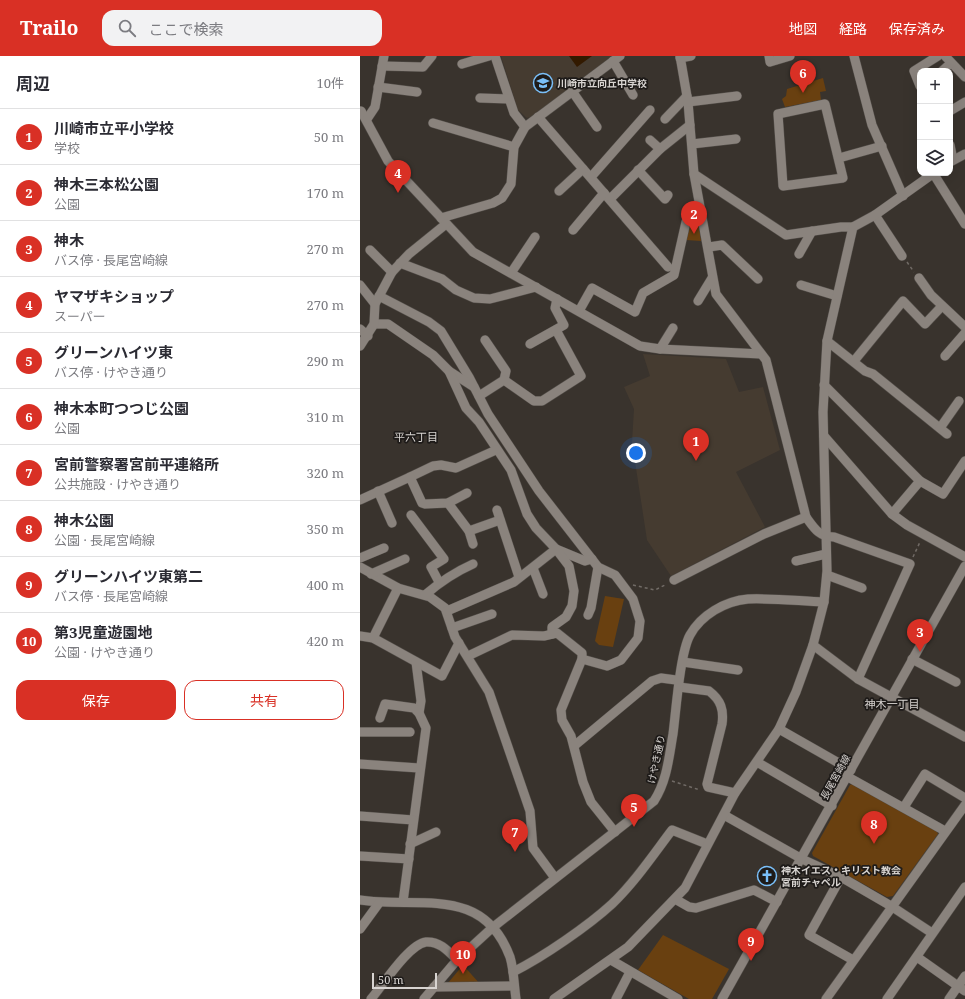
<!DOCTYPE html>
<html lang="ja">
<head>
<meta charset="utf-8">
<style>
  :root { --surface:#fff; --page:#f2f2f3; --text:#2b2b33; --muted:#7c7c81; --line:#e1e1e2; --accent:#d93025 }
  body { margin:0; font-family:"Noto Serif","Noto Sans JP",serif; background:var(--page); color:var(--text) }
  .controls { position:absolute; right:12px; top:12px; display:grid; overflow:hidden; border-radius:8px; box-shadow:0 4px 16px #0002 }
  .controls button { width:36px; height:36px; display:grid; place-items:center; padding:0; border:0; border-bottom:1px solid var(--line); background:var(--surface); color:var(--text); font:20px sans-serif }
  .scale { position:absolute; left:12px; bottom:10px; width:65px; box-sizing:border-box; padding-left:4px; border:2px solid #d8d4d1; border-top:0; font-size:11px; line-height:14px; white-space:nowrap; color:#d8d4d1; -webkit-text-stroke:3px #1e1b19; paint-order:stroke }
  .you { position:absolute; left:276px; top:397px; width:14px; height:14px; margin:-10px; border:3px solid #fff; border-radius:50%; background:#1a73e8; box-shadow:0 0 0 6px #1a73e833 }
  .badge { display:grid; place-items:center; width:26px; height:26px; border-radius:50%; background:var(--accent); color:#fff; font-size:13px; font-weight:700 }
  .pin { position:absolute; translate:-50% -33px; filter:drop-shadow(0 1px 2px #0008) }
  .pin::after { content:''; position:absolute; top:21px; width:14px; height:12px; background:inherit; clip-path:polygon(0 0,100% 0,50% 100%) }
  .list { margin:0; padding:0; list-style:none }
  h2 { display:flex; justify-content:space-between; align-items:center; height:52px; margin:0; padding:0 16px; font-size:17px }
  h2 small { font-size:13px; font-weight:400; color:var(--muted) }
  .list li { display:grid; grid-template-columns:26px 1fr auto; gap:12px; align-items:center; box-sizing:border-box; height:56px; padding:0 16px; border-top:1px solid var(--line) }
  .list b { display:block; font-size:15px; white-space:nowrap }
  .list p { margin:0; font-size:13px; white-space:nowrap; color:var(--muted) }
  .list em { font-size:13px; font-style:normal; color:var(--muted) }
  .actions { display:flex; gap:8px; padding:12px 16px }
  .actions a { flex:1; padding:9px 0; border:1px solid var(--accent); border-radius:12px; text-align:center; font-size:14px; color:var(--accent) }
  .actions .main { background:var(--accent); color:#fff }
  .icon { flex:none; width:22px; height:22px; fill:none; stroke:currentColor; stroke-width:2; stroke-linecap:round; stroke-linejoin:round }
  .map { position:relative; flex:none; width:605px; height:943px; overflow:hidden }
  header { display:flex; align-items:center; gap:24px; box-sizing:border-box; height:56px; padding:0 20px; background:var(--accent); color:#fff }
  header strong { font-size:19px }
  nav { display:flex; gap:22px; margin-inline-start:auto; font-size:14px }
  .search { width:280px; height:36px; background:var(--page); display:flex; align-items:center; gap:10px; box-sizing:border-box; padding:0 14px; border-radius:12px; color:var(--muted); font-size:15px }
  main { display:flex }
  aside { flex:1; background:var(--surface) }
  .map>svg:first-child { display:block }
</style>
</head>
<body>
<header>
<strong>Trailo</strong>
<div class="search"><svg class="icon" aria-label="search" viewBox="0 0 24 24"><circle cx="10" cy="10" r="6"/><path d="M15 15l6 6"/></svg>ここで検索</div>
<nav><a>地図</a><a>経路</a><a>保存済み</a></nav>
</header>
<main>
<aside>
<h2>周辺<small>10件</small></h2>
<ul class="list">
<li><span class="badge">1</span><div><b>川崎市立平小学校</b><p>学校</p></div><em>50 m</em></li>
<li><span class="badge">2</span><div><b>神木三本松公園</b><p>公園</p></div><em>170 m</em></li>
<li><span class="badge">3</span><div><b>神木</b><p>バス停 · 長尾宮崎線</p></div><em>270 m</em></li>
<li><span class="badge">4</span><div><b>ヤマザキショップ</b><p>スーパー</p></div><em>270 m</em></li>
<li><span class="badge">5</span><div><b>グリーンハイツ東</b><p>バス停 · けやき通り</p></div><em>290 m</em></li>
<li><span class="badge">6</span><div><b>神木本町つつじ公園</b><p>公園</p></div><em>310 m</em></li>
<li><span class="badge">7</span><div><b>宮前警察署宮前平連絡所</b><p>公共施設 · けやき通り</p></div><em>320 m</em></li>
<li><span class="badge">8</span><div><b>神木公園</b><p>公園 · 長尾宮崎線</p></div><em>350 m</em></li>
<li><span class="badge">9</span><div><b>グリーンハイツ東第二</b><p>バス停 · 長尾宮崎線</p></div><em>400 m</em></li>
<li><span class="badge">10</span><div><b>第3児童遊園地</b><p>公園 · けやき通り</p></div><em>420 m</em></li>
</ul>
<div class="actions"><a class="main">保存</a><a>共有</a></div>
</aside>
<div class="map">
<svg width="605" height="943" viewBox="0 0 605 943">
  <rect width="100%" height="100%" fill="#39332d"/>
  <g fill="#453b30">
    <path d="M 141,0 L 252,0 L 174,60 L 167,62 L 158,54 Z"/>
    <path d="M 283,298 L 366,303 L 379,336 L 403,331 L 420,394 L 376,416 L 405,471 L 311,520 L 287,484 L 272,386 L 274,353 L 264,331 L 290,320 Z"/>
  </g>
  <g fill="#694010">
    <path d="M 463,22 L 466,35 L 460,36 L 461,44 L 425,51 L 422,43 L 426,40 L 427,33 Z"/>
    <path d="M 332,168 L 339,171 L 341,185 L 326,184 L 329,171 Z"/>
    <path d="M 245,540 L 264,543 L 253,591 L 239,589 L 235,585 Z"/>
    <path d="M 493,727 L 576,773 L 578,778 L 533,840 L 527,841 L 453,800 L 452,797 L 490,729 Z"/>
    <path d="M 303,879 L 369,913 L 352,943 L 329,943 L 278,914 Z"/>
    <path d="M 103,909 L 120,928 L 88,927 Z"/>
  </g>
  <path fill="#331a00" d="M 209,0 L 232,0 L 217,11 Z"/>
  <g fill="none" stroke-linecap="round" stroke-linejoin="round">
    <defs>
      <g id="minor">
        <path d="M 135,0 L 154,57 L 165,71"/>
        <path d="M 320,0 L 328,46 L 334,118 L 356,238 L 406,304 L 446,461 C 454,472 459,481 474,481 L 550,508 L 498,623"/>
        <path d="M 409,0 L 410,6 L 430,0"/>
        <path d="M 494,0 L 512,69 L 543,140"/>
        <path d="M 585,0 L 605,21"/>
        <path d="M 320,2 L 331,0"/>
        <path d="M 253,5 L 273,39"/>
        <path d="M 102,8 L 129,0"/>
        <path d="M 22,10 L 63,11 L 72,0"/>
        <path d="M 582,15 L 591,7"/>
        <path d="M 560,30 L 554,15 L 578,0"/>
        <path d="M 18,31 L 57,36"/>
        <path d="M 212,35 L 237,71"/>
        <path d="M 120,42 L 149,43"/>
        <path d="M 328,46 L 377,40"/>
        <path d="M 465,48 L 483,122 L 423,130 L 418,58 Z"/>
        <path d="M 1,55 L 28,105 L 113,196 L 280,290 L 300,293 L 401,298"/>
        <path d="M 590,55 L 605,46"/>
        <path d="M 178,61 L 308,211"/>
        <path d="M 7,63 L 15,51 L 24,0"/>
        <path d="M 305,63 L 327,40"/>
        <path d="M 73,67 L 154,91"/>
        <path d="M 290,84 L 300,93"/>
        <path d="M 332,88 L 376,83"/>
        <path d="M 590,89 L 593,104"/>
        <path d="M 479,102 L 522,90"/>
        <path d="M 590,106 L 605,98"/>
        <path d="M 278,114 L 305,143 L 308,139"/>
        <path d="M 573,117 L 605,168"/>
        <path d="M 334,118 L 426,179 L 481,171 L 493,171"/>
        <path d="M 231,121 L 290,54"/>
        <path d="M 199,135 L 223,113"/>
        <path d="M 250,143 L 300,93 L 330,69"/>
        <path d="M 515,159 L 542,200"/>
        <path d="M 81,162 L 133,147 L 142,142 L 151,128 L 154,91 L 165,71 L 260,0"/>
        <path d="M 213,174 L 244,137"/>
        <path d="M 349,191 L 362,189 L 398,223"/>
        <path d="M 10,194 L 32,216"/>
        <path d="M 439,198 L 452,175"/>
        <path d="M 40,207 L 82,223 L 96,234 L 114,242 L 130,243 L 176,231"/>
        <path d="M 151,217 L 175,181"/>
        <path d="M 559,222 L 571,239 L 605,271"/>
        <path d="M 0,229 L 15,248"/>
        <path d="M 441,229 L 477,240"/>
        <path d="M 19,240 L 69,266 L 81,275 L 109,321 L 128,358 L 179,435 L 238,511 L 255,519 L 273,543 L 280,565 L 278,582 L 261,604 L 247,610 L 222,603"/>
        <path d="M 338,245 L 352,222"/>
        <path d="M 219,255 L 232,232 L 275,256 L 283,237 L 314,219 L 326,166 L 342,164"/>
        <path d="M 14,268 L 28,268 L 73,299 L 89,315 L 114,331"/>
        <path d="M 0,273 L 8,280"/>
        <path d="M 125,284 L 146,315 L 144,324"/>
        <path d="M 467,285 L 505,315 L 513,318 L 587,378"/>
        <path d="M 170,288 L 204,269 L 195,252 L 197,243"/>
        <path d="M 0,290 L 14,268 L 15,248 L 32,216 L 49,198 L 86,168"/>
        <path d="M 300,293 L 313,272"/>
        <path d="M 585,300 L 605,277"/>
        <path d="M 494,305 L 543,245 L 565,268 L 582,250"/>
        <path d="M 89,315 L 106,352 L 119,366 L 151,414 L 167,458 L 176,472 L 196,493 L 225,505 L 232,503"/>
        <path d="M 464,329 L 560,425 L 583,438 L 605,405"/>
        <path d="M 119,340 L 144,324 L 174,345 L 182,345 L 221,320 L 196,274"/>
        <path d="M 580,372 L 599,345"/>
        <path d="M 464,380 L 532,458 L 547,469 L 605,501"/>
        <path d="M 50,421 L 73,410 L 81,409 L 96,412 L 136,394"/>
        <path d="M 18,435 L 32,467"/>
        <path d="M 0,444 L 50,421 L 62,447 L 65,448 L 88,447 L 107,437"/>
        <path d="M 88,447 L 109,475 L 113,488"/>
        <path d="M 137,454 L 158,518"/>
        <path d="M 532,458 L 560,425"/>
        <path d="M 51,459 L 84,503 L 71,511 L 79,526"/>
        <path d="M 109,475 L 140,464"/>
        <path d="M 0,502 L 24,492"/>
        <path d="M 436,505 L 466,498"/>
        <path d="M 0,511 L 38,532 L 70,541 L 85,552 L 95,581 L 129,636 L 170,755 L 173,792 L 195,822"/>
        <path d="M 173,512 L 183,538"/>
        <path d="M 11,518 L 45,503"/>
        <path d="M 467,519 L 502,532"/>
        <path d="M 314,524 L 404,478 L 446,461"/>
        <path d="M 65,539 C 80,526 95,516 113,508"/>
        <path d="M 87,555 L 154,526 L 196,493 L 209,510 L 214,535 L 212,550 L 206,561 L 192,571 L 192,578"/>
        <path d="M 228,559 L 231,552 L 238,511"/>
        <path d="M 92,572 L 132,558"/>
        <path d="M 0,580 L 13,582 L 82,620 L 99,587"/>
        <path d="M 13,582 L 38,532"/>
        <path d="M 453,589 L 498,623 L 605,681"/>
        <path d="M 108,600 L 152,579 L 184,580 L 197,577 L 222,597 L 222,603 L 201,654 L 202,664 L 211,680 L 223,726 L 231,746 L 255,776"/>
        <path d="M 552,603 L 596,626"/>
        <path d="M 56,606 L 61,645 L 59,657"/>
        <path d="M 323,606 L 378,614"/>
        <path d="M 319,631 L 349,635 C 361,644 364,654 362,668 L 347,728 L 348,731 L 375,737"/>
        <path d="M 20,662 L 25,648 L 54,652 L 59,657 L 66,672 L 43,846"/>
        <path d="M 419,673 L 491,714"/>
        <path d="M 0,676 L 50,676"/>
        <path d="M 214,690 L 292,625 L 301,622 L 316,624"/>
        <path d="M 397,706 L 472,750"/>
        <path d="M 0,708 L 59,712"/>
        <path d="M 488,721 L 585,775"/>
        <path d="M 544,751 L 565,718 L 605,742"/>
        <path d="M 364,759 L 442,803 L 481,821 L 531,850 L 572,877"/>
        <path d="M 0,760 L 53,764"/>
        <path d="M 50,788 L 76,776"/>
        <path d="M 0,800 L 49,803"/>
        <path d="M 481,821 L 449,879 L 493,904"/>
        <path d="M 315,843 L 329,851 L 336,852 L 394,834 L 417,846"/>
        <path d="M 0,844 C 58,853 123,828 150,901 C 154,914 154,929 156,943"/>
        <path d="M 0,873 L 19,847"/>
        <path d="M 557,901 L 605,935"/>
        <path d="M 251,904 L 318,943"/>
        <path d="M 153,916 C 183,901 228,870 252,848 C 275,826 293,799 312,774 L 347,788"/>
        <path d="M 74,931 L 154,930"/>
        <path d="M 11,943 C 23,929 49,888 66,886 C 80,885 89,896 97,904"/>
        <path d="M 64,943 L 97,904 L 132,872 L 294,745 C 307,725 309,701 313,678 C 316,655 320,597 330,579 C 341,559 365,545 388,543 C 413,542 439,545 464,546"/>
        <path d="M 194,943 L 268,891 L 325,832 L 375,737 L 419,673 L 436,636 L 453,589 L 464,546 L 467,515 L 463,356 L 467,285 L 493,171 L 515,159 L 574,117"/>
        <path d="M 256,943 L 270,916"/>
        <path d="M 362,943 L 605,510"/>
        <path d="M 466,943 L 605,749"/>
        <path d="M 527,943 L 605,831"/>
        <path d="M 589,943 L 605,920"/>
      </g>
    </defs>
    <use href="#minor" stroke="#544f4a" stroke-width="10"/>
    <g stroke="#716b66" stroke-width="1.5" stroke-dasharray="3 3" stroke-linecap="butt">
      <path d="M 547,206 L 554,216"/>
      <path d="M 553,501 L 560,486"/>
      <path d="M 273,529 L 295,534 L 307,528"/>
      <path d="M 312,725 L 340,734"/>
    </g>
    <use href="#minor" stroke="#8a837d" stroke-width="9"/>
  </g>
  <defs>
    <symbol id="school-ring" viewBox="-11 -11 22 22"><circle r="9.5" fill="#1e1b19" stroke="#7abff8" stroke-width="1.5"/><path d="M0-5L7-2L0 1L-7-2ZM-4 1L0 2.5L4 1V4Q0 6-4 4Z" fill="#7abff8"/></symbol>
    <symbol id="church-ring" viewBox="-11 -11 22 22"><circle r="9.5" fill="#1e1b19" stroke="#7abff8" stroke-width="1.5"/><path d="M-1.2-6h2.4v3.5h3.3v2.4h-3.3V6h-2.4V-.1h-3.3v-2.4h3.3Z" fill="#7abff8"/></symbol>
  </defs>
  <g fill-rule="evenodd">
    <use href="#school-ring" x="172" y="16" width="22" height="22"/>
    <use href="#church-ring" x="396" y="809" width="22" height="22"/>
  </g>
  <g text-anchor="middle" stroke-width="3.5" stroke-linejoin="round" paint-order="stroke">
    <g font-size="10" font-weight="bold" fill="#d8d4d1" stroke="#1e1b19" text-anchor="start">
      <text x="197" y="31">川崎市立向丘中学校</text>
      <text x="421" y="818">神木イエス・キリスト教会<tspan x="421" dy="12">宮前チャペル</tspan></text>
    </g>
    <g font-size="10" fill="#d8d4d1" stroke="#1e1b19">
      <text transform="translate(296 703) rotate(-78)" y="4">けやき通り</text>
      <text transform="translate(475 721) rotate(-61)" y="4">長尾宮崎線</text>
    </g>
    <g font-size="11" fill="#d8d4d1" stroke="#1e1b19">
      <text x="56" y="385">平六丁目</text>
      <text x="532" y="652">神木一丁目</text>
    </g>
  </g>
</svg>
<div class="controls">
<button>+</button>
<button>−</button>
<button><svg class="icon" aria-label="layers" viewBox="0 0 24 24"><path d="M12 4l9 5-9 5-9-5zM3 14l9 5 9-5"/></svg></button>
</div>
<div class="scale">50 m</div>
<div class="you"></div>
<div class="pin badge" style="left:336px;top:405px">1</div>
<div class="pin badge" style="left:334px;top:178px">2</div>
<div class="pin badge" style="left:560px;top:596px">3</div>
<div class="pin badge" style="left:38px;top:137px">4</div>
<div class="pin badge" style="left:274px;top:771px">5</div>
<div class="pin badge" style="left:443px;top:37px">6</div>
<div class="pin badge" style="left:155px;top:796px">7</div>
<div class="pin badge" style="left:514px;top:788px">8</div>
<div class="pin badge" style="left:391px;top:905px">9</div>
<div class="pin badge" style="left:103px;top:918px">10</div>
</div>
</main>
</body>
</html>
